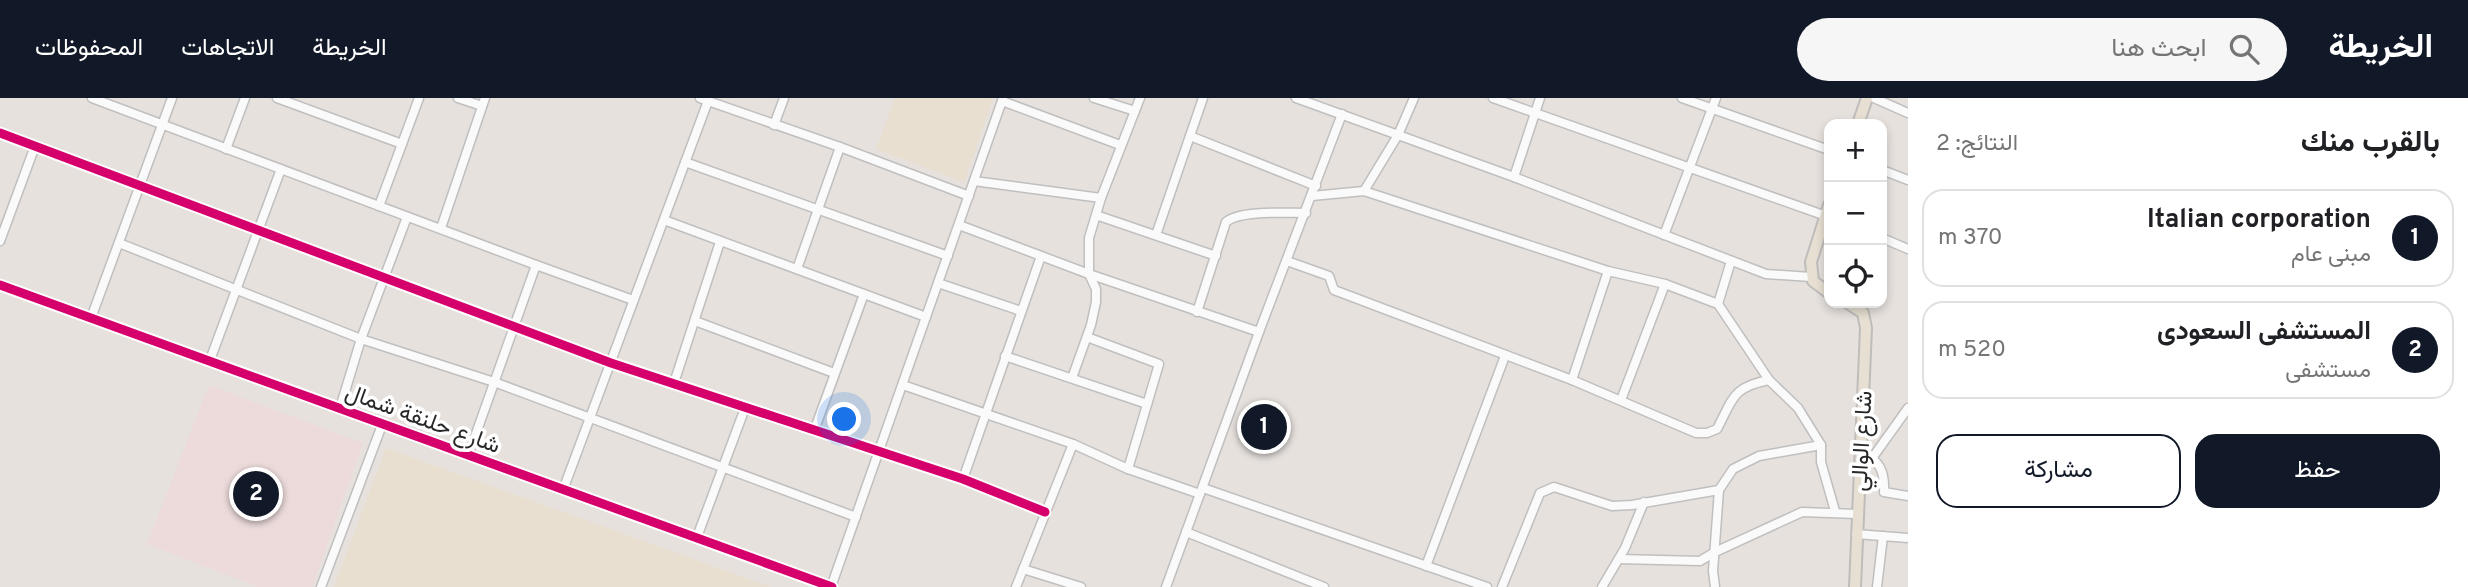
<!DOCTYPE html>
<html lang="ar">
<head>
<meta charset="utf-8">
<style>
  :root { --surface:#fff; --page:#f6f6f6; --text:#202124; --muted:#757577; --line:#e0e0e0; --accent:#111827 }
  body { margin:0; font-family:Overpass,Vazirmatn,sans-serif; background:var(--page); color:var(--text); direction:rtl }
  .controls { position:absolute; right:21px; top:21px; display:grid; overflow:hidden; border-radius:14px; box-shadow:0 4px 10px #0003 }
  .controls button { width:63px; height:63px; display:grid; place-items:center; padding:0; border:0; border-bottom:2px solid var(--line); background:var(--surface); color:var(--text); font:35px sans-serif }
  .you { position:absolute; left:845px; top:322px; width:24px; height:24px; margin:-18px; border:5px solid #fff; border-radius:50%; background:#1a73e8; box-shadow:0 0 0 10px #1a73e833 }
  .badge { display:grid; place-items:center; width:46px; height:46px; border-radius:50%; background:var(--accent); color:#fff; font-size:23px; font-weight:700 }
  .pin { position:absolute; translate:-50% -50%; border:4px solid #fff; box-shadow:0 2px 7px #0006 }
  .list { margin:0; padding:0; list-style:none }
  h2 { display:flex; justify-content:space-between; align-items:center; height:91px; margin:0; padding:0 28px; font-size:30px }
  h2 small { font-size:23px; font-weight:400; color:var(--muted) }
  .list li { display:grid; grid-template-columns:46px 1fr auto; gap:21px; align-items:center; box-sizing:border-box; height:98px; margin:0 14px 14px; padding:0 14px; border:2px solid var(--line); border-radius:21px }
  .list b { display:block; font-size:26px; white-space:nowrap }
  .list p { margin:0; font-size:23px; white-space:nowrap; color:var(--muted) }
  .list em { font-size:23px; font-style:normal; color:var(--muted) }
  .actions { display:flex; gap:14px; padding:21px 28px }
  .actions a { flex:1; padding:16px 0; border:2px solid var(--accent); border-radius:21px; text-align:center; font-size:24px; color:var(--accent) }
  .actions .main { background:var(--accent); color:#fff }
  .icon { flex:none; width:38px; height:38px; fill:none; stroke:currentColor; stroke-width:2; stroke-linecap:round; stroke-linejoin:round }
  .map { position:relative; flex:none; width:1908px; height:489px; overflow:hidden; direction:ltr }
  header { display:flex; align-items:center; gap:42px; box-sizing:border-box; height:98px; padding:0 35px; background:var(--accent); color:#fff }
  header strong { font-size:33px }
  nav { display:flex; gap:38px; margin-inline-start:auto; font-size:24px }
  .search { width:490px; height:63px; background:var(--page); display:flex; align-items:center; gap:18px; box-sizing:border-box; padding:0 24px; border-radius:38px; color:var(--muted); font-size:26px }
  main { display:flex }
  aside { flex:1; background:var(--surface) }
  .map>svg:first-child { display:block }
</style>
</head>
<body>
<header>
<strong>الخريطة</strong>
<div class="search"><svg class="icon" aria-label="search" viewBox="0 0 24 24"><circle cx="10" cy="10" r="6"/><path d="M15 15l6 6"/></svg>ابحث هنا</div>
<nav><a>الخريطة</a><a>الاتجاهات</a><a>المحفوظات</a></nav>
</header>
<main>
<aside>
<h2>بالقرب منك<small>النتائج: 2</small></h2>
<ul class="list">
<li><span class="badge">1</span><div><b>Italian corporation</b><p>مبنى عام</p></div><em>370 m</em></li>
<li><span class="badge">2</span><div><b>المستشفى السعودى</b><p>مستشفى</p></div><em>520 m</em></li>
</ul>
<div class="actions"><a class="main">حفظ</a><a>مشاركة</a></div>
</aside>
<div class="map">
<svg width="1908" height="489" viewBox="0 0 1908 489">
  <rect width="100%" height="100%" fill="#e6e1dd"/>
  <g fill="#e9dfd1">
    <path d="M 895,0 L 993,0 L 964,84 L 876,51 Z"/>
    <path d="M 386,350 L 771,489 L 334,489 Z"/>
  </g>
  <path fill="#eddbdb" d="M 209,287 L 363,345 L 312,489 L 258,489 L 147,446 Z"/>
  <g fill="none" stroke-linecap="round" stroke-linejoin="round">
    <defs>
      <g id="minor">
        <path d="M 92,0 L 536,167 L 633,202"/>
        <path d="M 277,0 L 402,46"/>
        <path d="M 458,0 L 482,8"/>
        <path d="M 1094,0 L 1135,13"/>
        <path d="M 1296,0 L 1514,79 L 1766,176 L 1811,179"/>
        <path d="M 1493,0 L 1829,119"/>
        <path d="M 1682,0 L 1829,52"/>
        <path d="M 1874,0 L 1908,15"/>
        <path d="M 708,3 L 840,49 L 969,98"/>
        <path d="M 1002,3 L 1120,47"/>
        <path d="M 774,27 L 784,0"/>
        <path d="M 0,35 L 611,265 L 963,381 L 1045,414"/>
        <path d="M 1190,38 L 1316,88"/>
        <path d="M 226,51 L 245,0"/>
        <path d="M 685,64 L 948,158"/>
        <path d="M 1882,72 L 1908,82"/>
        <path d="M 1514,79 L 1540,0"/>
        <path d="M 974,83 L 1101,100"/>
        <path d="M 1364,93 L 1398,37 L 1414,0"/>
        <path d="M 1312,98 L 1364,93 L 1608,173 L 1665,186 L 1718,206 L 1769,282"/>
        <path d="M 379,108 L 419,0"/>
        <path d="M 1096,117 L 1216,158"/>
        <path d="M 664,122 L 926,219"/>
        <path d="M 959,127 L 1089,176 L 1259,234"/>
        <path d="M 441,130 L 485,0"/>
        <path d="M 1156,137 L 1203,0"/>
        <path d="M 1664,137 L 1716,0"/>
        <path d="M 1882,140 L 1908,151"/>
        <path d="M 0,143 L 35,48"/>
        <path d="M 119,145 L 361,241 L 494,284 L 856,419"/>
        <path d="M 1287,163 L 1329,178 L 1334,192 L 1572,282 L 1696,335 L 1707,335 L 1717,331 C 1733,301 1732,289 1769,282 L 1798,310 L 1821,347 L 1821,364 L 1835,413"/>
        <path d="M 797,171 L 840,49"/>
        <path d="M 938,185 L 1021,213"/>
        <path d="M 0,187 L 832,489"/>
        <path d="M 1718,206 L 1731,163"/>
        <path d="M 1197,214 L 1226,124 C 1239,112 1287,115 1306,115"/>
        <path d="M 91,220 L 172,0"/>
        <path d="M 695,223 L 834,275"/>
        <path d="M 1087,239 L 1159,266 L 1128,371"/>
        <path d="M 1005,258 L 1147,306"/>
        <path d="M 210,262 L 281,71"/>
        <path d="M 1072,280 L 1091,227 L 1096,204 L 1096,191 L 1089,176 L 1089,140 L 1101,100 L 1140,0"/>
        <path d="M 1572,282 L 1608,173"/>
        <path d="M 674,285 L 720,144"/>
        <path d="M 903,287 L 1073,346 L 1128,371 L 1200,396"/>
        <path d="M 1621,302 L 1665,186"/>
        <path d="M 340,310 L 361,241 L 407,119"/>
        <path d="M 814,333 L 864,196"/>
        <path d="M 1861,354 C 1880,362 1885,374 1884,394 L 1908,398"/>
        <path d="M 468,358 L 536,167"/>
        <path d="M 1873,359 L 1908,310"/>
        <path d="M 963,381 L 1041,158"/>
        <path d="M 1203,390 L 1487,489"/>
        <path d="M 563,392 L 708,3 L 700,0"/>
        <path d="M 1186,434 L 1324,489"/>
        <path d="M 1856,436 L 1908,440"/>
        <path d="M 697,439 L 745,310"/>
        <path d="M 1619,461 L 1700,463 L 1715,454 L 1802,414 L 1857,416"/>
        <path d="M 1426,468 L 1505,258"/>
        <path d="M 1023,471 L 1081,489"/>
        <path d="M 321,489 L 382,327"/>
        <path d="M 831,489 L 1003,0"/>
        <path d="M 1016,489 L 1073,346"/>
        <path d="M 1166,489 L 1259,234 L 1342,16"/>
        <path d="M 1502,489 L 1540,395 L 1554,389 L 1612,408 L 1632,407 L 1719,392 L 1733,371 L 1759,358 L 1821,347"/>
        <path d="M 1602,489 L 1625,450 L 1644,404"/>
        <path d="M 1715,489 L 1713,473 L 1719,392"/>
        <path d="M 1877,489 L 1883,438"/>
      </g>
      <g id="major">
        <path d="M 1858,26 L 1867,0"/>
        <path d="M 1829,107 L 1811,164 L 1813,183 L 1829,195"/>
        <path d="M 1848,205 L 1863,215 L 1866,230 L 1855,489"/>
      </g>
    </defs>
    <use href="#minor" stroke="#c0bfbf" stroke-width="11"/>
    <use href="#major" stroke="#bfbdbc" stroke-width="14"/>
    <use href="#minor" stroke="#fbfafa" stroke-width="8"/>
    <use href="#major" stroke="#e6dfd2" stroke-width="10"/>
    <defs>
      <g id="cycleway">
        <path d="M 0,35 L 611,265 L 963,381 L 1045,414"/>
        <path d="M 0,187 L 832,489"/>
      </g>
    </defs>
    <use href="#cycleway" stroke="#fff" stroke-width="13"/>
    <use href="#cycleway" stroke="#d6006c" stroke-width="9"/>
  </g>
  <g text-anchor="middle" stroke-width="7" stroke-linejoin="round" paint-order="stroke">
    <g font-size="23" fill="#282828" stroke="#fff">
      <text transform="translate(423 320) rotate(20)" y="8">شارع حلنقة شمال</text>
      <text transform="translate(1861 343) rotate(-87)" y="8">شارع الوالي</text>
    </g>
  </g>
</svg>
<div class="controls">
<button>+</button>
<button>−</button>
<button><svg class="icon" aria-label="locate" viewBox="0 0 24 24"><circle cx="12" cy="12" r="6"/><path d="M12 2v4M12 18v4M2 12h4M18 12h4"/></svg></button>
</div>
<div class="you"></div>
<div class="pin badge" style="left:1264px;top:329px">1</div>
<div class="pin badge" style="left:256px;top:396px">2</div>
</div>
</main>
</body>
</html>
